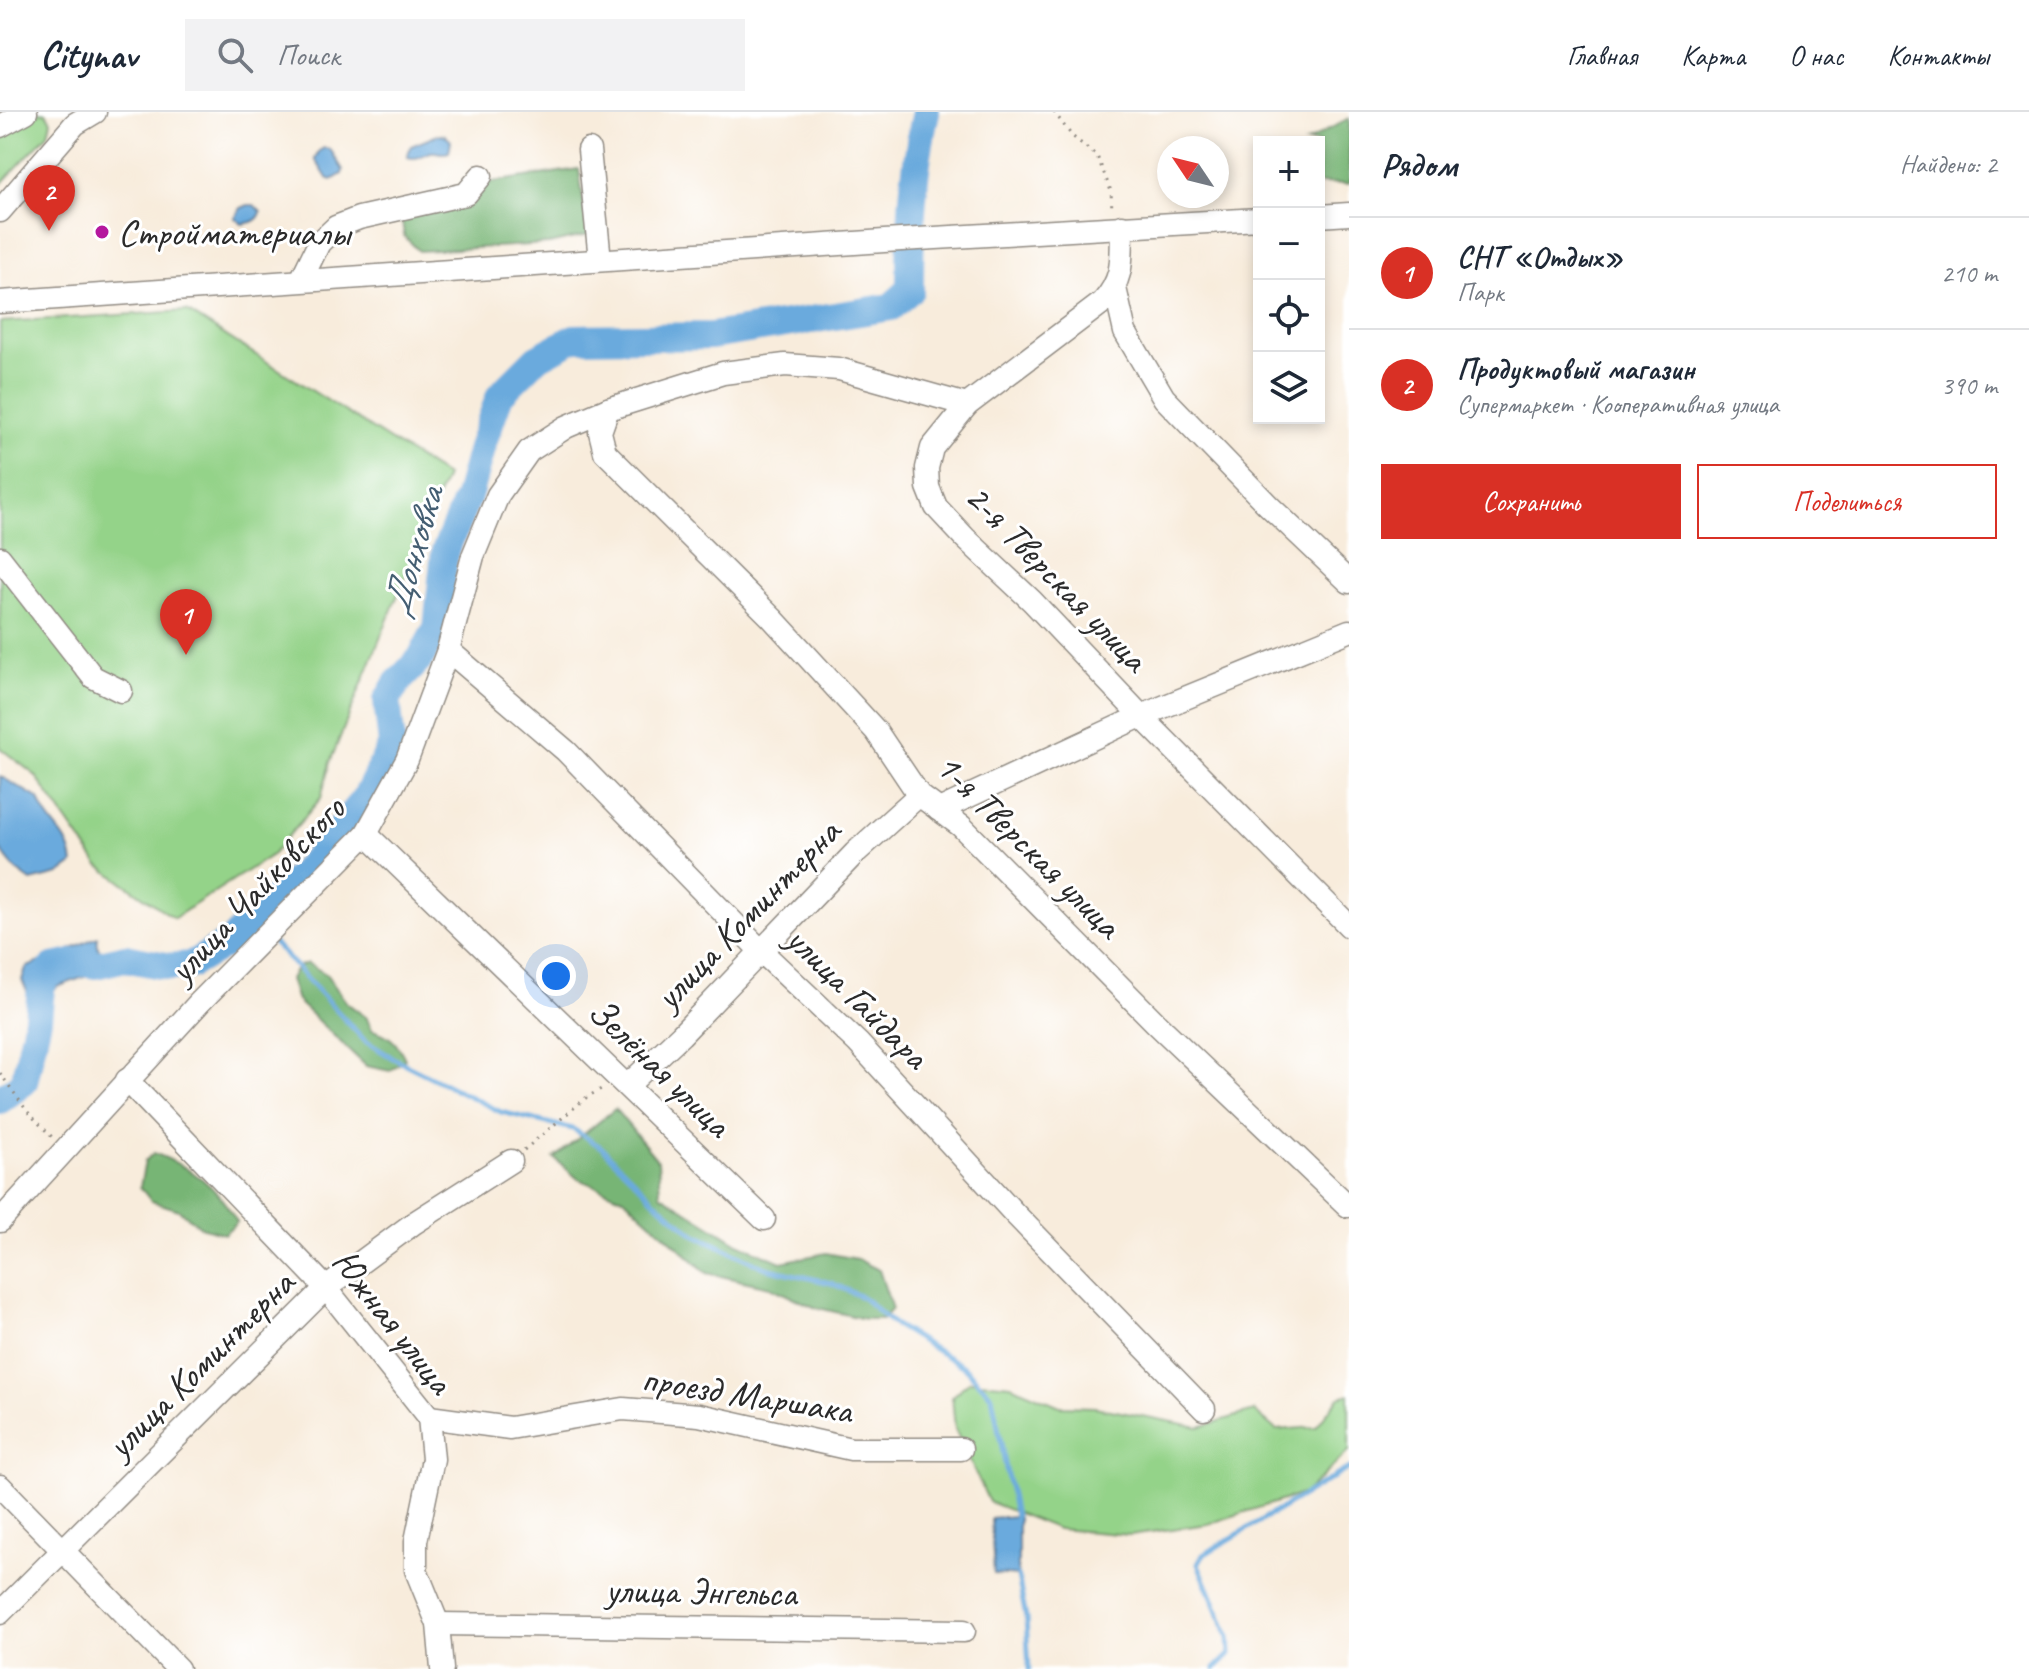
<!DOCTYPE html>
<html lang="ru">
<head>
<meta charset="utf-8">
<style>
  :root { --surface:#fff; --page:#f2f2f3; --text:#1f2937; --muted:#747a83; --line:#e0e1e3; --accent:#d93025 }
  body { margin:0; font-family:Caveat,sans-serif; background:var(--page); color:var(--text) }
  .controls { position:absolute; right:24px; top:24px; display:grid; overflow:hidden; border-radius:0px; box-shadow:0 4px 12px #0003 }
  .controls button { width:72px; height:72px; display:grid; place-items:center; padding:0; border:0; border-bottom:2px solid var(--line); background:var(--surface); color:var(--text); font:40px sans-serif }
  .compass { position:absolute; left:1157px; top:24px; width:72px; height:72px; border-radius:50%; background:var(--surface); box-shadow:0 4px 12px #0003; rotate:305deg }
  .you { position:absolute; left:556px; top:864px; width:28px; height:28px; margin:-20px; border:6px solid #fff; border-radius:50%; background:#1a73e8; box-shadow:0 0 0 12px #1a73e833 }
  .badge { display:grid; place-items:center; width:52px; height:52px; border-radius:50%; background:var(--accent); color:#fff; font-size:26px; font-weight:700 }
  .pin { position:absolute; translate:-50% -66px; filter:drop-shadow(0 2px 4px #0008) }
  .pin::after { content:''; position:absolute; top:42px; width:28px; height:24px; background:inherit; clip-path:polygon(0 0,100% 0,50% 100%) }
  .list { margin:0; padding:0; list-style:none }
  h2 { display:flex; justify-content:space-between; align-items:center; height:104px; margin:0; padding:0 32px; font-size:34px }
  h2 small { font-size:26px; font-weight:400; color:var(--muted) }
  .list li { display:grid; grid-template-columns:52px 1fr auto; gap:24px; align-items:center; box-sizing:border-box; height:112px; padding:0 32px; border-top:2px solid var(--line) }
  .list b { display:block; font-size:30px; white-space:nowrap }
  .list p { margin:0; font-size:26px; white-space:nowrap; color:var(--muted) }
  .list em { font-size:26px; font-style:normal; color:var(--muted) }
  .actions { display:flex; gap:16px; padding:24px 32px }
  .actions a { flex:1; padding:18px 0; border:2px solid var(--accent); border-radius:0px; text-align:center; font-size:28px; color:var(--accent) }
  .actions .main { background:var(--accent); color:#fff }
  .icon { flex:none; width:44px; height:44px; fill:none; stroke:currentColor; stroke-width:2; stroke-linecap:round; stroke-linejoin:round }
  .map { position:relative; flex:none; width:1349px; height:1557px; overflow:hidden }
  header { display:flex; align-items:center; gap:48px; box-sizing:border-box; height:112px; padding:0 40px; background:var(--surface); border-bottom:2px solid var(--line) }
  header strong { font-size:38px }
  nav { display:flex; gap:44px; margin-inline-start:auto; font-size:28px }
  .search { width:560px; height:72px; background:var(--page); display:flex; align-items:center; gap:20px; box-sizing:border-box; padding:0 28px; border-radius:0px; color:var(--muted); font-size:30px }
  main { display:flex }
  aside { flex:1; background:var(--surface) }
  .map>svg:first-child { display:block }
</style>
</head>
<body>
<header>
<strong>Citynav</strong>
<div class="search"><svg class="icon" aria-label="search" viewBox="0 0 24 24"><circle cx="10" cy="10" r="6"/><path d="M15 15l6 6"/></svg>Поиск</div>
<nav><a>Главная</a><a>Карта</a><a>О нас</a><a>Контакты</a></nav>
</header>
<main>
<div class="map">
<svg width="1349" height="1557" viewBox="0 0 1349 1557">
  <rect width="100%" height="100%" fill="#fff"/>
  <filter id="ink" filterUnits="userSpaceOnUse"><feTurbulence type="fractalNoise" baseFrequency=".0125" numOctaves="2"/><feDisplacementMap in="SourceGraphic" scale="16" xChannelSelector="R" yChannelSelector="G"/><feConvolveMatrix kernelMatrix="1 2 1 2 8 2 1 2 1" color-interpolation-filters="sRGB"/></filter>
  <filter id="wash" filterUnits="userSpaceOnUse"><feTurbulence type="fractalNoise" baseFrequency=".006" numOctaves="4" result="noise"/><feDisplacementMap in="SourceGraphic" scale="32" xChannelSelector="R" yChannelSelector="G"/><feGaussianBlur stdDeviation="1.8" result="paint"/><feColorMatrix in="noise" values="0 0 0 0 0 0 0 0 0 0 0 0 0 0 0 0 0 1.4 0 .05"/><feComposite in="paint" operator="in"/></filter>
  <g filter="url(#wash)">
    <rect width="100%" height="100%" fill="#f8ecdc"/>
    <g fill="#94d389" stroke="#607f5a" stroke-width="2">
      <path d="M 34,0 L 46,1 L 51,9 L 48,22 L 0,73 L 0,17 Z"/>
      <path d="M 187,199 L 446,364 L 330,650 L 321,686 L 273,742 L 174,806 L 98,753 L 35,663 L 0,636 L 0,210 Z"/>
      <path d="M 970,1269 L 1011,1273 L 1060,1294 L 1095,1295 L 1199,1315 L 1254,1299 L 1276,1318 L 1316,1315 L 1339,1285 L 1349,1282 L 1349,1339 L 1305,1381 L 1208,1412 L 1130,1423 L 1058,1417 L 989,1390 L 955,1317 L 952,1284 Z"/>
    </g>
    <g fill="#77b575" stroke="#517050" stroke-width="2">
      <path d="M 1349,6 L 1349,72 L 1319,71 L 1319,30 L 1307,30 Z"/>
      <path d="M 579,57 L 588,123 L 549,132 L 419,139 L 404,124 L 401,102 L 486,71 Z"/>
      <path d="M 307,851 L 326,862 L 347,891 L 367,906 L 372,918 C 389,922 398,931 405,947 L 390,959 L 366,954 L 297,889 L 290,867 L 297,855 Z"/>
      <path d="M 615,997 L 658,1049 L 660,1082 L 738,1131 L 781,1150 L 826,1141 L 857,1147 L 879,1158 L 892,1197 L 883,1207 L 865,1207 L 814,1195 L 770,1175 L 707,1161 L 624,1086 L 578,1067 L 554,1046 Z"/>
      <path d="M 154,1041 C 192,1056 217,1073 237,1110 L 224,1122 L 201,1115 L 179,1098 L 151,1089 L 140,1075 L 145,1049 Z"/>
    </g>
    <g fill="#6aaadd" stroke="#4a6a84" stroke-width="2">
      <path d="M 440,22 L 445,23 L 451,29 L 449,40 C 441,43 438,39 431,40 C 419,43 421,48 407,45 L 411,34 Z"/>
      <path d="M 324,36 L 330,37 L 343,58 L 342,62 L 332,68 L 327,66 L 315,47 L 319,39 Z"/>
      <path d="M 248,93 L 254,93 L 261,100 C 259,109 250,111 242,112 L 235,106 L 241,96 Z"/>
      <path d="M 0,664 L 39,687 C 48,715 70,721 73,752 L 59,762 L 31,769 L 16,758 L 0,737 Z"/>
      <path d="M 98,825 C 96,838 100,842 111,849 L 106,857 L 57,875 L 39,896 L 30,886 L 22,868 L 26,856 C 38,849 51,848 63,842 C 75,836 85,829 98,825 Z"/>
      <path d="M 1015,1404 L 1018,1406 L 1018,1464 L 994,1462 L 991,1406 Z"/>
    </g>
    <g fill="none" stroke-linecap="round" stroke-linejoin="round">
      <g stroke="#6aaadd" stroke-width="5">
        <path d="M 270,827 L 365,929 L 393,946 L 501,1000 L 573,1017 L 601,1035 L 658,1092 L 694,1122 L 766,1156 L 831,1171 L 862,1185 L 892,1211 L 964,1255 L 992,1284 L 1015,1404"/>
        <path d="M 231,829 L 255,819 L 262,821"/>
        <path d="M 1018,1464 L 1026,1506 L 1029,1557"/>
        <path d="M 1215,1557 L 1230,1542 L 1229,1525 L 1198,1452 L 1203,1443 L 1349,1356"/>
      </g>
      <path stroke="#6aaadd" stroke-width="28" d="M 0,988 L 24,970 L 38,907 L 41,876 L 46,864 L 53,855 L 77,850 L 96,853 L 125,846 L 171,855 L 190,853 L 231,829 L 310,753 L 367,683 L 392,633 L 387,588 L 397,571 L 420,547 L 437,516 L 445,439 L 468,385 L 482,333 L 500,283 L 537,246 L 574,226 L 711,224 L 891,195 L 910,178 C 910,115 912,62 926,0"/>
    </g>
  </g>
  <g filter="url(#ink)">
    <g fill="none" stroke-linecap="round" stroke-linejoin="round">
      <defs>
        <g id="minor">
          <path d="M 0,14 L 26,0"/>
          <path d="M 589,38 L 600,148"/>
          <path d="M 0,99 L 75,12 L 95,0"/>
          <path d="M 1319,104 L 1349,102"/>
          <path d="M 1122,114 C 1121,146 1125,165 1103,190 L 967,293 L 932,336 L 927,356 L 928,375 L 936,395 L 965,426 L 1032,489 L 1141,604 L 1349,814"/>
          <path d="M 301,168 L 319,131 L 336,115 L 359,106 L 466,82 L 481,64"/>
          <path d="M 1115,176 L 1125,220 L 1164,286 L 1268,393 L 1349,470"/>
          <path d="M 0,190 L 884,129 L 1259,107"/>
          <path d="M 608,297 L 600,320 L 605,340 L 772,506 L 876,619 L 919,683 L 961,714 L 1158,913 L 1348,1094"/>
          <path d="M 0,446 L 93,565 L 121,579"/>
          <path d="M 448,538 L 566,639 L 761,839 L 858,931 L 1015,1102 L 1204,1297"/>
          <path d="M 939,698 L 1141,604 L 1349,519"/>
          <path d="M 366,722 L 764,1107"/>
          <path d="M 127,968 L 326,1176 L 429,1305 L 433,1347 L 416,1429 L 416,1458 L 438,1512 L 442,1557"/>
          <path d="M 628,973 L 681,923 L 855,741 L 919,683"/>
          <path d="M 0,1109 L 200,890 L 366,722 L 407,648 L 448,538 L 473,444 L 498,383 L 529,339 L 566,315 L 608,297 L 723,261 L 785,253 L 839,257 L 967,293"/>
          <path d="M 429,1305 L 510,1316 L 623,1297 L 699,1303 L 851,1337 L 961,1337"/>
          <path d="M 0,1374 L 178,1557"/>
          <path d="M 0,1501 L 326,1176 L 414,1111 L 511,1049"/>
          <path d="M 438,1512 L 964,1519"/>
        </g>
      </defs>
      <use href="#minor" stroke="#928c84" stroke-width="25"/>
      <g stroke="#928c84" stroke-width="3" stroke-dasharray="2 6" stroke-linecap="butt">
        <path d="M 1054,0 L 1072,24 L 1097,44 L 1111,79 L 1112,99"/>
        <path d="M 0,961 L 27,999 L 53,1026"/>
        <path d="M 524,1038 L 587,985 L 603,976"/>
      </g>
      <use href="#minor" stroke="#fff" stroke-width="22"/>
    </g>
  </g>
  <circle fill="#b5179e" stroke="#fff" stroke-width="3" cx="102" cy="120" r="8"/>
  <g text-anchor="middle" stroke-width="6" stroke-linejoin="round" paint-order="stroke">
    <g font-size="38" fill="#2b2b2b" stroke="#fff" text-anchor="start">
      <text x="118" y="133">Стройматериалы</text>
    </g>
    <g font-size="38" fill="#2b2b2b" stroke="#fff">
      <text transform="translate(1057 465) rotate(46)" y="13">2-я Тверская улица</text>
      <text transform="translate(1029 733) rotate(45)" y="13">1-я Тверская улица</text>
      <text transform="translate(256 777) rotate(-47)" y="13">улица Чайковского</text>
      <text transform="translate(747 802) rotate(-46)" y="13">улица Коминтерна</text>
      <text transform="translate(858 885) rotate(45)" y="13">улица Гайдара</text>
      <text transform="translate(660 955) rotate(44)" y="13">Зелёная улица</text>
      <text transform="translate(393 1209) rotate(52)" y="13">Южная улица</text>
      <text transform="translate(200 1252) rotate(-45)" y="13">улица Коминтерна</text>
      <text transform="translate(747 1282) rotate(9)" y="13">проезд Маршака</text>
      <text transform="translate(701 1479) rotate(1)" y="13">улица Энгельса</text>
    </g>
    <g font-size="40" font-style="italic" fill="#445e72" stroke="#fff">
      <text transform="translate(412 439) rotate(-74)" y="14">Донховка</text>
    </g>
  </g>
</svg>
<div class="controls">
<button>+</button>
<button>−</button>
<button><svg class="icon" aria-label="locate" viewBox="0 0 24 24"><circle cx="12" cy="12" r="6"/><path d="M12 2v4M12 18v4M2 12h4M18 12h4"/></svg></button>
<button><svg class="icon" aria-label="layers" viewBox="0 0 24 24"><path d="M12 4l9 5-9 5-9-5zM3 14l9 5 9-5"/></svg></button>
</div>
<svg class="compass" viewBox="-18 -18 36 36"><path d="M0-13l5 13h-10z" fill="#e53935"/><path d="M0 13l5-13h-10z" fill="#747a83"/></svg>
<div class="you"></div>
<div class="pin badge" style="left:186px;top:543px">1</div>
<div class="pin badge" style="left:49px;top:119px">2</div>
</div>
<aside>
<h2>Рядом<small>Найдено: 2</small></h2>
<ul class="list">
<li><span class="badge">1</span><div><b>СНТ «Отдых»</b><p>Парк</p></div><em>210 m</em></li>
<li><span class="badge">2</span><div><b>Продуктовый магазин</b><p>Супермаркет · Кооперативная улица</p></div><em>390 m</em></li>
</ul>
<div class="actions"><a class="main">Сохранить</a><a>Поделиться</a></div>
</aside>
</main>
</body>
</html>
